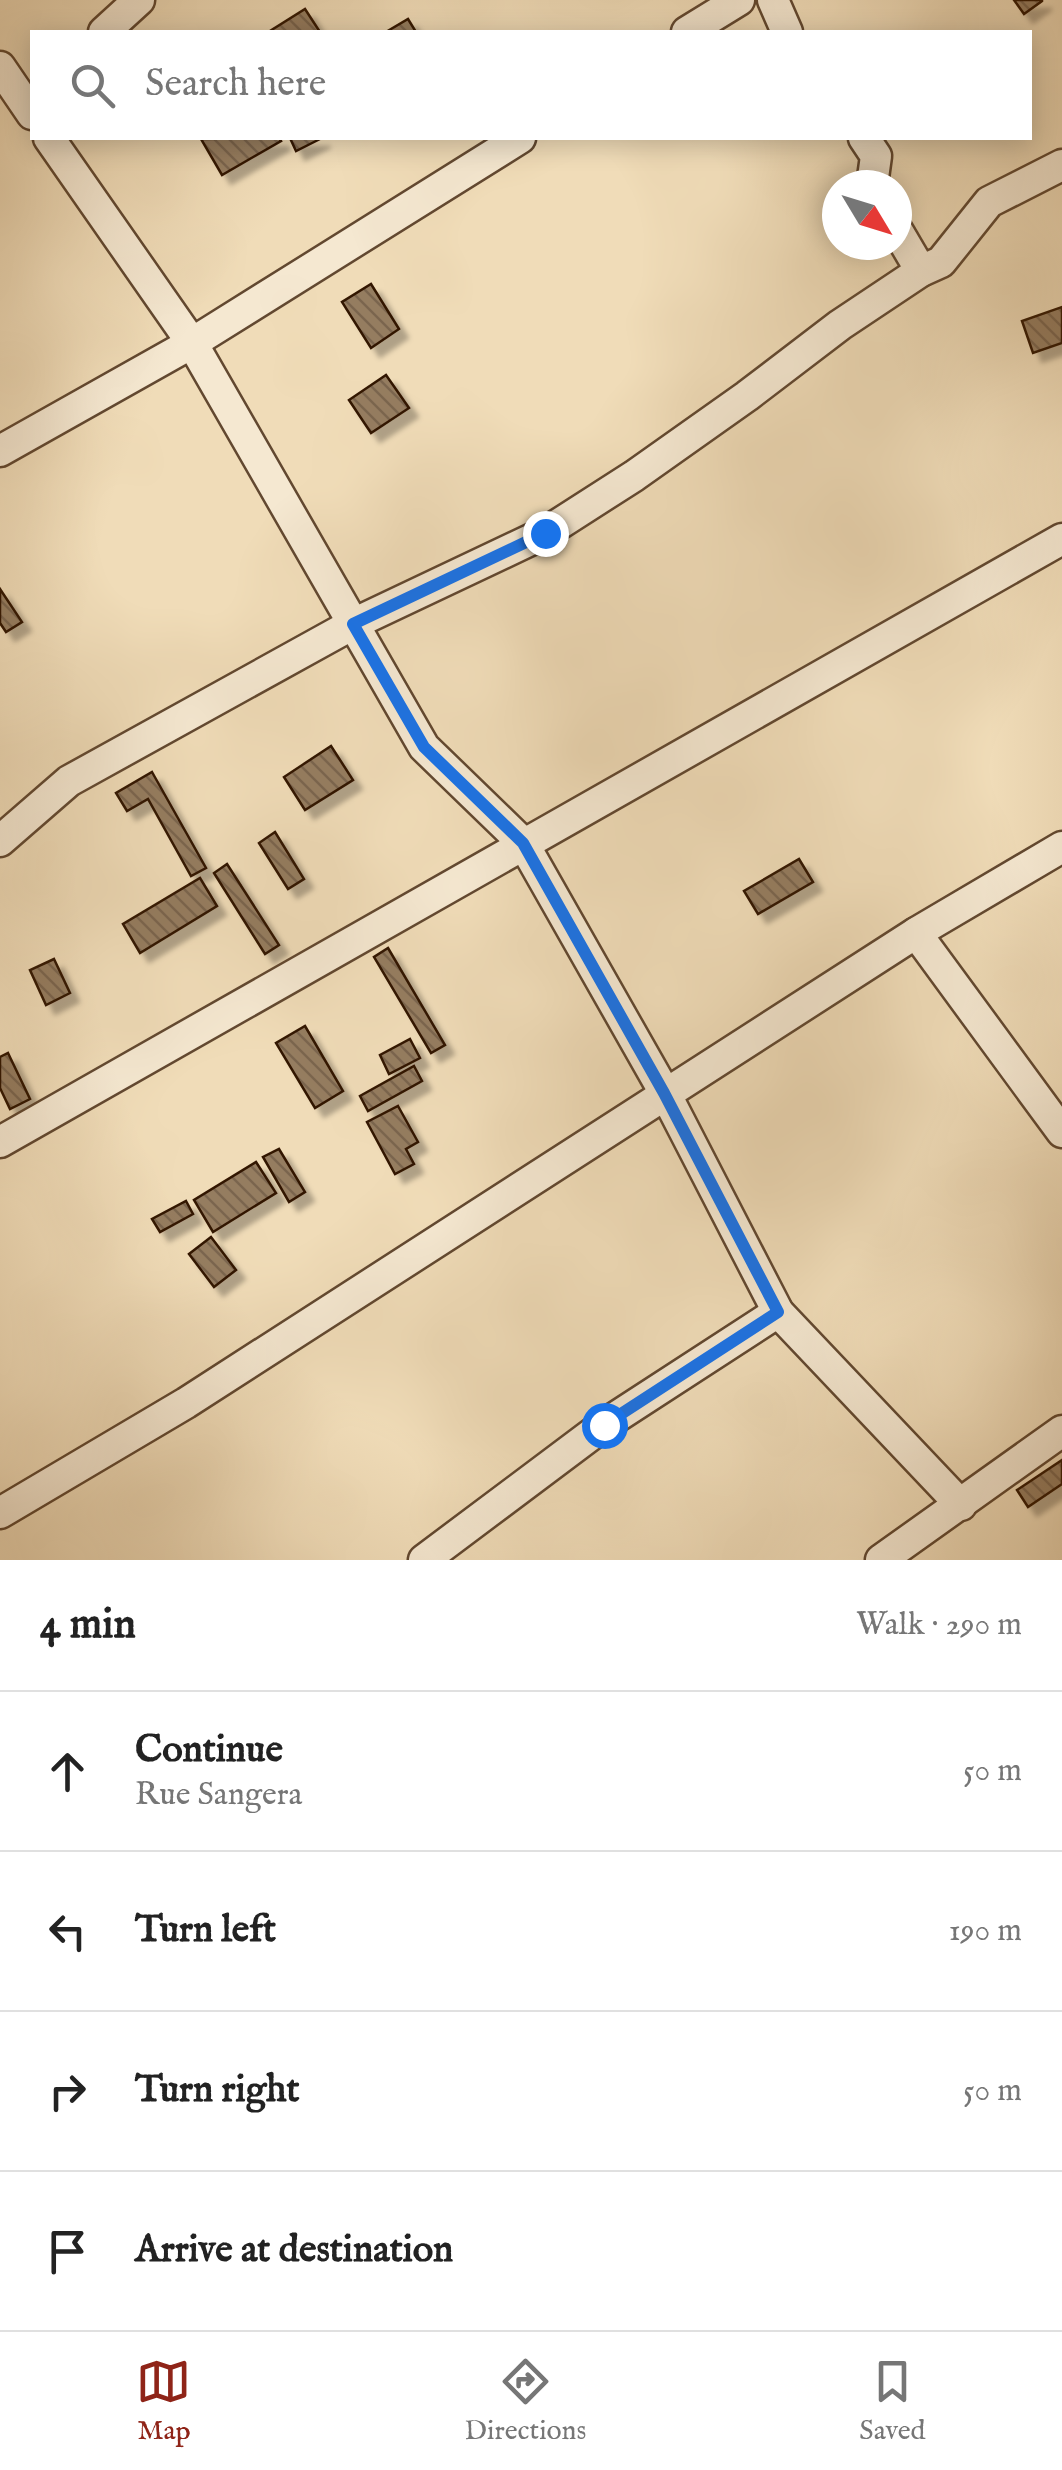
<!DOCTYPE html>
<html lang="en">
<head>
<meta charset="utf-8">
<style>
  :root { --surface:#fff; --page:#f2f2f2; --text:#222; --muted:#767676; --line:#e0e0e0; --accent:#8f2418 }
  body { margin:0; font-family:"IM FELL English",serif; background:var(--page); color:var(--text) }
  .compass { position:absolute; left:822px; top:170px; width:90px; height:90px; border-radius:50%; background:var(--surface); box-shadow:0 5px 25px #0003; rotate:128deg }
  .stop { position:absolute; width:30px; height:30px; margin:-22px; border:8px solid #1a73e8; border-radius:50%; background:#fff }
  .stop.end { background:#1a73e8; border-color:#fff; box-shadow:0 2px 10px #0008 }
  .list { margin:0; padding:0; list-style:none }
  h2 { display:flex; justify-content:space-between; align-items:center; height:130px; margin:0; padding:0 40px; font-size:42px }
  h2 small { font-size:32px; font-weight:400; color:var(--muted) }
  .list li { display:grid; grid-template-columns:65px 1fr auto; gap:30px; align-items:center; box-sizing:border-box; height:160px; padding:0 40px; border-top:2px solid var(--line) }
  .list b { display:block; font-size:38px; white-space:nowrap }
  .list p { margin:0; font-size:32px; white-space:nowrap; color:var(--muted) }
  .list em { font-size:32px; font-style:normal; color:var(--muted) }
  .icon { flex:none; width:55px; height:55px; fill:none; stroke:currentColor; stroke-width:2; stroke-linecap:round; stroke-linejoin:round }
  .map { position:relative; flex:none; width:1062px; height:1560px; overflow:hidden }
  .search { position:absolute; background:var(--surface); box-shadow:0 5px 25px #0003; left:30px; right:30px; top:30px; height:110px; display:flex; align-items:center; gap:25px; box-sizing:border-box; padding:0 35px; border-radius:0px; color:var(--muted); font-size:38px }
  .sheet { height:770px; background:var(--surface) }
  nav { display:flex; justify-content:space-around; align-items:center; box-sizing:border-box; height:140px; border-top:2px solid var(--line); background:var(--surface); font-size:28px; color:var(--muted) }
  nav a { display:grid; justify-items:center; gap:5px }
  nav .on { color:var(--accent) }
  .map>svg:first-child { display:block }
</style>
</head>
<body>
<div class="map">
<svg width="1062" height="1560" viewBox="0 0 1062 1560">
  <defs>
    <pattern id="building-back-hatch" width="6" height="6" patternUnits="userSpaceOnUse" patternTransform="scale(2.5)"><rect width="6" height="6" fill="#957d61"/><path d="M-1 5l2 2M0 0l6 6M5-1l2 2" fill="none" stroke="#7a654e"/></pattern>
    <filter id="shadow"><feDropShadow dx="9" dy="9" stdDeviation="2.5" flood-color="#0004"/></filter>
  </defs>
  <rect width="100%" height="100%" fill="#f0dcb8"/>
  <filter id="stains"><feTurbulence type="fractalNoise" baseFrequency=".002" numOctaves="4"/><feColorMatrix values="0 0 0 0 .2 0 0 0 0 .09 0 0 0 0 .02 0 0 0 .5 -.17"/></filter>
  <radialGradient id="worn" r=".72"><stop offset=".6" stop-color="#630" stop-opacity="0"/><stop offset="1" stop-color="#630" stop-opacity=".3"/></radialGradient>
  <g fill="url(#building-back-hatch)" stroke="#331702" stroke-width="2.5" filter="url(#shadow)">
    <path d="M 1014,0 L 1042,0 L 1042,1 L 1024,14 Z"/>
    <path d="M 305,9 L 320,32 L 271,32 L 270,31 Z"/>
    <path d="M 408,19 L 416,32 L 386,32 Z"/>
    <path d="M 279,138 L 281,141 L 222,175 L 201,139 Z"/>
    <path d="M 290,138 L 322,138 L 296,151 Z"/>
    <path d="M 371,284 L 399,329 L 371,348 L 342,302 Z"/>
    <path d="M 1062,307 L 1062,343 L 1033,353 L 1022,321 Z"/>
    <path d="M 386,375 L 409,408 L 371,433 L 349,400 Z"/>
    <path d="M 0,589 L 22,622 L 6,632 L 0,623 Z"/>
    <path d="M 331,746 L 353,780 L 305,810 L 284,777 Z"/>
    <path d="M 152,772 L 206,868 L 191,876 L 148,799 L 127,811 L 116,793 Z"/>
    <path d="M 275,832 L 304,879 L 288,889 L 259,843 Z"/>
    <path d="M 799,859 L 813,882 L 758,914 L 744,891 Z"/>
    <path d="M 227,864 L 279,945 L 265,954 L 214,873 Z"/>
    <path d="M 200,878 L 217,906 L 140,953 L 123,924 Z"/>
    <path d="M 388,948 L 445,1045 L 431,1053 L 374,957 Z"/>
    <path d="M 54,959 L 70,993 L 46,1005 L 30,970 Z"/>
    <path d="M 305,1026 L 343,1091 L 315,1108 L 276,1043 Z"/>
    <path d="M 410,1039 L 420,1058 L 389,1074 L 380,1055 Z"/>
    <path d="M 8,1053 L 30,1099 L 10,1109 L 0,1088 L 0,1057 Z"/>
    <path d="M 414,1066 L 422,1081 L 368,1111 L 360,1096 Z"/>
    <path d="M 398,1106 L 418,1142 L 406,1149 L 414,1164 L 395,1174 L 367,1122 Z"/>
    <path d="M 279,1149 L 305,1192 L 289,1202 L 263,1157 Z"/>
    <path d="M 256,1162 L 276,1193 L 213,1232 L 194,1200 Z"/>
    <path d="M 186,1201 L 193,1214 L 160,1232 L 152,1219 Z"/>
    <path d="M 211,1237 L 236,1270 L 214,1287 L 189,1254 Z"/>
    <path d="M 1062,1460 L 1062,1484 L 1028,1507 L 1017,1490 Z"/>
  </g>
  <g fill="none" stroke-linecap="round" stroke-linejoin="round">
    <defs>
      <g id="minor">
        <path d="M 773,0 L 787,32"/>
        <path d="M 104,32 L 139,0"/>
        <path d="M 687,32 L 739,0"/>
        <path d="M 0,67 L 32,114"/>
        <path d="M 49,138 L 192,343 L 424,747 L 523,843 L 665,1093 L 778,1312 L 961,1505"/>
        <path d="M 864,138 L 876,156 L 872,185"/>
        <path d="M 897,230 L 921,271"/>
        <path d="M 0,451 L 192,343 L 520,138"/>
        <path d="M 0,841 L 69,781 L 353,624 L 545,533 L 634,476 L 747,396 L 840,325 L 921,271 L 941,262 L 989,202 L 1062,165"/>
        <path d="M 916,933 L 1062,1132"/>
        <path d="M 0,1142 L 1062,539"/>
        <path d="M 0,1513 L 186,1403 L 916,933 L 1062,847"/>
        <path d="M 424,1560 L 604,1425 L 778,1312"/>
        <path d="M 881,1560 L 1062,1431"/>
      </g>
    </defs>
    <use href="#minor" stroke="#624830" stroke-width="35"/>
    <use href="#minor" stroke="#f5e8d1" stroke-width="30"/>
  </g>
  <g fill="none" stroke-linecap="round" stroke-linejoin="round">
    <path stroke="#1a73e8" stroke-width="12" d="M 545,533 L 353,624 L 424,747 L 523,843 L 664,1093 L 778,1312 L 604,1425"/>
  </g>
  <rect width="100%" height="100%" filter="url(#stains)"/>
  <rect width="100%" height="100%" fill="url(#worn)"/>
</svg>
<svg class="compass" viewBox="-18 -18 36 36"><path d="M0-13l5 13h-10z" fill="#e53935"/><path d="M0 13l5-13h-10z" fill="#767676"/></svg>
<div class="stop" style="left:604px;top:1425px"></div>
<div class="stop end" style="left:545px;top:533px"></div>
<div class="search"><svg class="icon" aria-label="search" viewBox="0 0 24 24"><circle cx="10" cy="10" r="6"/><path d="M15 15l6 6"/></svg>Search here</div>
</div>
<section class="sheet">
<h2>4 min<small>Walk · 290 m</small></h2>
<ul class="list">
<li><svg class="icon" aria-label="ahead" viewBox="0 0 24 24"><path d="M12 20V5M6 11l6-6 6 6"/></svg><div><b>Continue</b><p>Rue Sangera</p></div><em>50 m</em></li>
<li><svg class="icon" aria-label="left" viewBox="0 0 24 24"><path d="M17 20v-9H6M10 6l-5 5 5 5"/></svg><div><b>Turn left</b></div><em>190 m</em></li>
<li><svg class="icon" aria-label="right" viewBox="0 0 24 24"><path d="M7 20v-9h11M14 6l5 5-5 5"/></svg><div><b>Turn right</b></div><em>50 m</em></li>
<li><svg class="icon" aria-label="arrive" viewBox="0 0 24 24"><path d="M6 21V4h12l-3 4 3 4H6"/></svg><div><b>Arrive at destination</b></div></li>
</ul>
</section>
<nav>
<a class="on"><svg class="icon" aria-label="map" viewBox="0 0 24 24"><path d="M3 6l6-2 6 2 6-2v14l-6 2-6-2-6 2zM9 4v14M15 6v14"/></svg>Map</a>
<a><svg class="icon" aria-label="directions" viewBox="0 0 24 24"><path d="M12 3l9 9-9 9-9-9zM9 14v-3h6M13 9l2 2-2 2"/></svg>Directions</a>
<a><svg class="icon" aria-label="saved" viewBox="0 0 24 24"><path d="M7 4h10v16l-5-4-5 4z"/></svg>Saved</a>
</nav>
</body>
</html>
